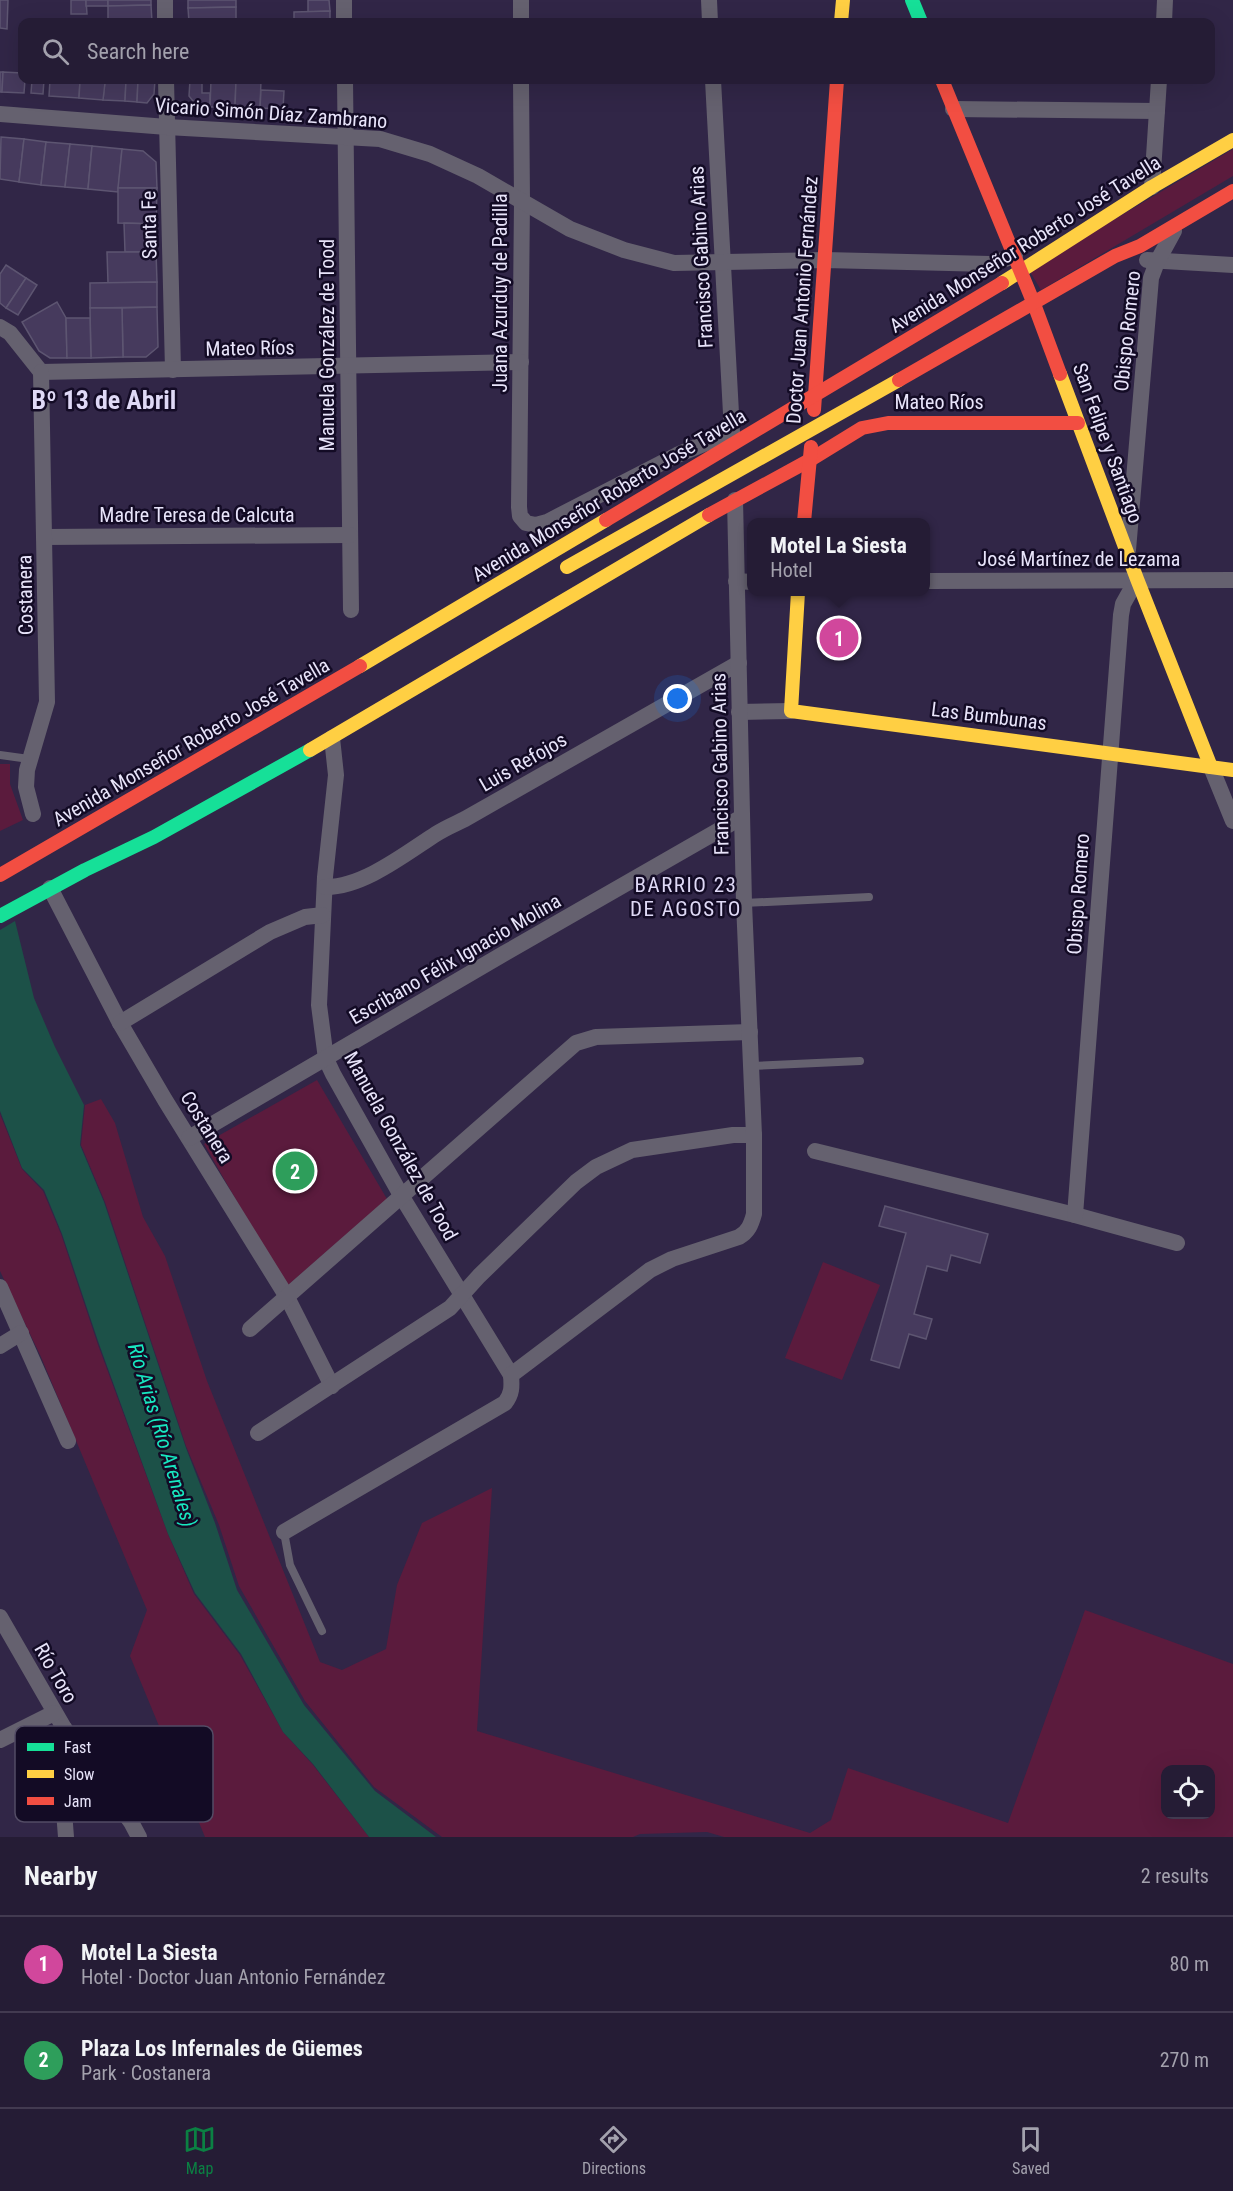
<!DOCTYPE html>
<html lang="en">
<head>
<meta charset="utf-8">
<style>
  :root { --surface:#251c35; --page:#2d253d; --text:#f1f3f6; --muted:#a3a1ad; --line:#423a50; --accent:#0b8043 }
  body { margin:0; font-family:"Roboto Condensed",sans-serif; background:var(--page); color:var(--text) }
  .controls { position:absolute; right:18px; bottom:18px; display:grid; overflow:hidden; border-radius:12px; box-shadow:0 6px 24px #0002 }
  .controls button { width:54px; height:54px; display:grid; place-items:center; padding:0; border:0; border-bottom:2px solid var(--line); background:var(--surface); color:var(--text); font:30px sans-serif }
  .you { position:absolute; left:678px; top:699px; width:21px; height:21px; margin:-15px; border:4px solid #fff; border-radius:50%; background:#1a73e8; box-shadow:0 0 0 9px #1a73e833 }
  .badge { display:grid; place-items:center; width:39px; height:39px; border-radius:50%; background:var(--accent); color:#fff; font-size:20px; font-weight:700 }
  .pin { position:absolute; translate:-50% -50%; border:3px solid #fff; box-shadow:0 2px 6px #0006 }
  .popup { position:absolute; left:747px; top:518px; width:183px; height:78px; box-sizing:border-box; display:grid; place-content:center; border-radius:12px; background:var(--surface); filter:drop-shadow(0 2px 4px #0005); font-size:20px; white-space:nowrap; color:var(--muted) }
  .popup b { font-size:22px; color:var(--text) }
  .popup::after { content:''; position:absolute; left:50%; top:100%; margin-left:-12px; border:12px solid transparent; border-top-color:var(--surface) }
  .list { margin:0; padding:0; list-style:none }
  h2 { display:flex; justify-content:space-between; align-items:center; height:78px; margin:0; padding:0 24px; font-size:26px }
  h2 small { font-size:20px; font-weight:400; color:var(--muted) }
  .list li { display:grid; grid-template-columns:39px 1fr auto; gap:18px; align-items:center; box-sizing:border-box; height:96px; padding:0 24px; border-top:2px solid var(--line) }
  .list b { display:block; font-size:22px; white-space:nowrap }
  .list p { margin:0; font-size:20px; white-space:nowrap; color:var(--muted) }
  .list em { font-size:20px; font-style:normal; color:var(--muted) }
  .icon { flex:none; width:33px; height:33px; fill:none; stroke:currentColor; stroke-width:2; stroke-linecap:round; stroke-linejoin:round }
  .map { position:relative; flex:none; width:1233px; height:1837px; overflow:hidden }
  .search { position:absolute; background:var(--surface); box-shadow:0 6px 24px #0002; left:18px; right:18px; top:18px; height:66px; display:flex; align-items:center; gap:15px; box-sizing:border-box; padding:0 21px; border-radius:12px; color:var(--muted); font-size:22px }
  .sheet { height:270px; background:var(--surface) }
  nav { display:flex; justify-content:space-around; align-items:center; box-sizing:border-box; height:84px; border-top:2px solid var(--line); background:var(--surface); font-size:16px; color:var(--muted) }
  nav a { display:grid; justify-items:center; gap:3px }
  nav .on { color:var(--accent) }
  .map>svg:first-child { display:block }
</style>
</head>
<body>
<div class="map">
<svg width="1233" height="1837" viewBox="0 0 1233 1837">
  <rect width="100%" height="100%" fill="#312647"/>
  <g fill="#5b1b3d" fill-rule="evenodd">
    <path d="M 1233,149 L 1233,176 L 1041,290 L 1029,270 Z"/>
    <path d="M 0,764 L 10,764 L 10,784 L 23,820 L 0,831 Z"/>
    <path d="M 317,1080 L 387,1199 L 286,1287 L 204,1144 Z"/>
    <path d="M 101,1099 L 115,1123 L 143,1217 L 165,1256 L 207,1381 L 320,1662 L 342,1670 L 386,1649 L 397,1585 L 422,1523 L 492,1488 L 477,1731 L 810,1833 L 831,1820 L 848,1768 L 1008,1823 L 1085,1610 L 1233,1664 L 1233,1837 L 724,1837 L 707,1832 L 640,1834 L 633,1837 L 442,1837 L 374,1787 L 305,1701 L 239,1586 L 219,1525 L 186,1446 L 105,1202 L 81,1145 L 85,1105 ZM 1166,1770 L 1210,1770 L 1210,1814 L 1166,1814 Z"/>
    <path d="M 0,1114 L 22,1169 L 43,1191 L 61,1234 L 98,1345 L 168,1534 L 194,1594 L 240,1655 L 283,1732 L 313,1765 L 369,1837 L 205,1837 L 130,1656 L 147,1610 L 41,1357 L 0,1271 Z"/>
    <path d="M 823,1262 L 880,1285 L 842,1380 L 785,1358 Z"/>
  </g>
  <path fill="#1c5148" d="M 15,921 L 34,998 L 55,1047 L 84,1105 L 80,1145 L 104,1202 L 186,1448 L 215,1523 L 237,1590 L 304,1705 L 375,1791 L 436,1837 L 369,1837 L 313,1764 L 283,1732 L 241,1654 L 195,1593 L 168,1534 L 99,1344 L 62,1234 L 44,1190 L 22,1168 L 0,1111 L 0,930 Z"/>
  <g fill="#463a5d" stroke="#5d5571" stroke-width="1.5">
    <path d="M 0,0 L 8,0 L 7,29 L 0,28 Z"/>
    <path d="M 71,0 L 86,0 L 87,14 L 71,14 Z"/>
    <rect x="86" y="0" width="22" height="6"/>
    <path d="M 108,0 L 151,0 L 151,5 L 108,6 Z"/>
    <path d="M 188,0 L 236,0 L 236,7 L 188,8 Z"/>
    <path d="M 308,0 L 329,0 L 330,11 L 308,12 Z"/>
    <path d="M 151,5 L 152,22 L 108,22 L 108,6 Z"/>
    <path d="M 236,7 L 236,22 L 189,22 L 188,8 Z"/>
    <path d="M 330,11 L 330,22 L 294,22 L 294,12 Z"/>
    <path d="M 0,72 L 3,72 L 2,92 L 0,92 Z"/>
    <path d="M 3,72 L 22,73 L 22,80 L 25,80 L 24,93 L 2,92 Z"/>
    <path d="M 32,80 L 44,80 L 43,94 L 31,93 Z"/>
    <path d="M 50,80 L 80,80 L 79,98 L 49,96 Z"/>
    <path d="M 105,80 L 126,80 L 125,101 L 103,100 Z"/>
    <path d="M 126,80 L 138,80 L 137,102 L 125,101 Z"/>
    <path d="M 138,80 L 155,80 L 154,94 L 147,103 L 137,102 Z"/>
    <path d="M 190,80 L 202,80 L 202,93 L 210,93 L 210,107 L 197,106 L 189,96 Z"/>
    <path d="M 211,80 L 236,80 L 235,107 L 210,107 Z"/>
    <path d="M 236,80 L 261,80 L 260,108 L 235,107 Z"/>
    <path d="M 80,81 L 105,83 L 103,100 L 79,98 Z"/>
    <path d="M 261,90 L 284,91 L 283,109 L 260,108 Z"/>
    <path d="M 1,137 L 24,139 L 19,182 L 0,179 Z"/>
    <path d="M 24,139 L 46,142 L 41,185 L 19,182 Z"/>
    <path d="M 46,142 L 70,144 L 65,187 L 41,185 Z"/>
    <path d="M 70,144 L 92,146 L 88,189 L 65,187 Z"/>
    <path d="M 92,146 L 122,149 L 118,192 L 88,189 Z"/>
    <path d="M 122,149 L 143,151 L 156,162 L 157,188 L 118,188 Z"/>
    <path d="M 118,188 L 157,188 L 156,224 L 118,223 Z"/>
    <path d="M 124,223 L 156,224 L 156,252 L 125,252 Z"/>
    <path d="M 107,252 L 156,252 L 157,282 L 108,283 Z"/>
    <path d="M 6,265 L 26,278 L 6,308 L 0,303 L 0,274 Z"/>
    <path d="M 26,278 L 37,285 L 18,315 L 6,308 Z"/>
    <path d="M 157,282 L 157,307 L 90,308 L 90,283 Z"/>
    <path d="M 57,302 L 66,318 L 67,358 L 50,358 L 39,351 L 22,322 Z"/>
    <path d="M 157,307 L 158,347 L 146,357 L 123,357 L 122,308 Z"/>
    <path d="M 90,308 L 122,308 L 123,357 L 91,358 Z"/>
    <path d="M 66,318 L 90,318 L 91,358 L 67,358 Z"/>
    <path d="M 885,1206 L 988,1234 L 980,1263 L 951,1255 L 947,1271 L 927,1266 L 914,1314 L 932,1319 L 926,1339 L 909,1334 L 899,1368 L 871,1360 L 906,1233 L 879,1226 Z"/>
  </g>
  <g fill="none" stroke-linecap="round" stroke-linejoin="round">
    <g stroke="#65616f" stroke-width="8">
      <path d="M 0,755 L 29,759"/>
      <path d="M 744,903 L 869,897"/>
      <path d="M 751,1066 L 860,1061"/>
      <path d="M 284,1532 L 290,1565 L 322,1631"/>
    </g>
    <g stroke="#65616f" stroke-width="16">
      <path d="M 165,0 L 165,22"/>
      <path d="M 344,0 L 344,22"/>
      <path d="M 521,0 L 521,22"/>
      <path d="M 709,0 L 710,22"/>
      <path d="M 1164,22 L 1165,0"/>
      <path d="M 166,80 L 173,370"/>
      <path d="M 345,80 L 351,610"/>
      <path d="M 521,80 L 522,201 L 519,507 L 520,516 L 526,523 L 536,525 L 547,522 L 677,455 L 732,432 L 713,80"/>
      <path d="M 953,109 L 1157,111"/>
      <path d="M 0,114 L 167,127 L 380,139 L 430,154 L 478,176 L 570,229 L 624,250 L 674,263 L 825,260 L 990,264 L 1015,256"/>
      <path d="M 1152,187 L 1159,80"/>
      <path d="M 1147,260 L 1233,265"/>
      <path d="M 0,327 L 10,333 L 41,372"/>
      <path d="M 41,372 L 521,362"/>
      <path d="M 45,537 L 350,535"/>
      <path d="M 1128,550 L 1151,278 L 1157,262 L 1174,231"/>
      <path d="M 736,581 L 752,582"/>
      <path d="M 926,581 L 1233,580"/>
      <path d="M 739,712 L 791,711"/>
      <path d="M 332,738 L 336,775 L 325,877 L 319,1005 L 326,1059 L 333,1074 L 402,1197 L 511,1375"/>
      <path d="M 1211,767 L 1233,821"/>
      <path d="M 33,814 L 26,787 L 27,770 L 47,702 L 41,372"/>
      <path d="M 325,887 C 362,888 405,854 436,834 C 445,828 455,824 465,819 L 739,663"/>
      <path d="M 50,888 L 120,1023 L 165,1100 L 287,1297 L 332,1386"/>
      <path d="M 120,1023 L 270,932 L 305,917 L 323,915"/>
      <path d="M 189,1138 L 505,953 L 742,817"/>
      <path d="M 815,1151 L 1075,1215 L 1177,1243"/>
      <path d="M 1075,1215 L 1121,615 L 1123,604 L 1137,579"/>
      <path d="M 0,1287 L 68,1441"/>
      <path d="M 250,1329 L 576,1043 L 596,1037 L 750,1032"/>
      <path d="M 0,1346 L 21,1333"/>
      <path d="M 258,1433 L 450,1308 L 479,1276 L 576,1182 L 596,1167 L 632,1150 L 733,1135 L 754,1135"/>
      <path d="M 284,1532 L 505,1403 C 512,1394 512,1387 511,1375 L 650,1270 L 672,1259 L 739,1237 C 748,1232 751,1225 754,1214 L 754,1135 L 744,903 L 735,500"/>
      <path d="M 0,1617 L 64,1728 L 131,1822 L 139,1837"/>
      <path d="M 64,1728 L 59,1746 L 66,1837"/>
      <path d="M 0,1740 L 54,1713"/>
    </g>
    <g stroke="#16e098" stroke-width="14">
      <path d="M 912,0 L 921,22"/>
      <path d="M 0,916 L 85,870 L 154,837 L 310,750"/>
    </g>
    <g stroke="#ffcf43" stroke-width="14">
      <path d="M 841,22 L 843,0"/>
      <path d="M 1002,283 L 1152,187 L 1233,140"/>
      <path d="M 1060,374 L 1137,579 L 1211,767"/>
      <path d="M 567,567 L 899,380"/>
      <path d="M 798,592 L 791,711 L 1233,770"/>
      <path d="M 360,666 L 606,520"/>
      <path d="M 310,750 L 709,515"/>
    </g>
    <g stroke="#f24e42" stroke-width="14">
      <path d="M 942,80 L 1034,304 L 1060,374"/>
      <path d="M 899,380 L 1115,256 L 1140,246 L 1233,191"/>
      <path d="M 814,410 L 837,80"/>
      <path d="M 709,515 L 810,460 L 862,428 L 888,423 L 1078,423"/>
      <path d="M 606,520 L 1002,283"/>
      <path d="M 804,522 L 811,447"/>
      <path d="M 0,875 L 360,666"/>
    </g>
  </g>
  <g text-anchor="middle" stroke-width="5" stroke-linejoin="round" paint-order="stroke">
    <g font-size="20" fill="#e8e4fa" stroke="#130b25">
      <text transform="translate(271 113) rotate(4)" y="7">Vicario Simón Díaz Zambrano</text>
      <text transform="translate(149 225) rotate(-91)" y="7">Santa Fe</text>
      <text transform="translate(1025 244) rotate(-32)" y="7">Avenida Monseñor Roberto José Tavella</text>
      <text transform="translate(701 257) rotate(-93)" y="7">Francisco Gabino Arias</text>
      <text transform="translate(500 293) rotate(-90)" y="7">Juana Azurduy de Padilla</text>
      <text transform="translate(802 300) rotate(-86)" y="7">Doctor Juan Antonio Fernández</text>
      <text transform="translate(1127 331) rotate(-84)" y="7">Obispo Romero</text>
      <text transform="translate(327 345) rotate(-90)" y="7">Manuela González de Tood</text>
      <text transform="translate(250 348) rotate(-1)" y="7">Mateo Ríos</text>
      <text x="939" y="409">Mateo Ríos</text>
      <text transform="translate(1108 443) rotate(70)" y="7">San Felipe y Santiago</text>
      <text transform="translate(609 495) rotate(-31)" y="7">Avenida Monseñor Roberto José Tavella</text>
      <text x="197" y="522">Madre Teresa de Calcuta</text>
      <text x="1079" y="566">José Martínez de Lezama</text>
      <text transform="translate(25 595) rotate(-91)" y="7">Costanera</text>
      <text transform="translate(989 716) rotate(7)" y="7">Las Bumbunas</text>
      <text transform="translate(191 742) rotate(-30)" y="7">Avenida Monseñor Roberto José Tavella</text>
      <text transform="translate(523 762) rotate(-30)" y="7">Luis Refojos</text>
      <text transform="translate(720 764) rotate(-91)" y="7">Francisco Gabino Arias</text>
      <text transform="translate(1078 894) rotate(-86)" y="7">Obispo Romero</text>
      <text transform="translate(455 959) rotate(-30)" y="7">Escribano Félix Ignacio Molina</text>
      <text transform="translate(207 1127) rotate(58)" y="7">Costanera</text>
      <text transform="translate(401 1146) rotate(61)" y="7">Manuela González de Tood</text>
      <text transform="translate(56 1673) rotate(60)" y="7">Río Toro</text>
    </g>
    <g font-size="21" letter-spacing="1.5" fill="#dfd9f6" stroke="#130b25">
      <text x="686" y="892">BARRIO 23<tspan x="686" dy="24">DE AGOSTO</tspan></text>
    </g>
    <g font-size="21" font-style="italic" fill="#18e7c0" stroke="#130b25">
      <text transform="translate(162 1435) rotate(73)" y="7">Río Arias (Río Arenales)</text>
    </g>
    <g font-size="26" font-weight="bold" fill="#dfd9f6" stroke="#130b25">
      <text x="104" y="409">Bº 13 de Abril</text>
    </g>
  </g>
  <rect x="15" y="1726" width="198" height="96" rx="9" fill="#130b25" stroke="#534c65" stroke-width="1.5"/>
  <rect x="27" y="1743" width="27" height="8" fill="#16e098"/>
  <rect x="27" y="1770" width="27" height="8" fill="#ffcf43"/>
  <rect x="27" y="1797" width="27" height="8" fill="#f24e42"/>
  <g font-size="16" fill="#e8e4fa">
    <text x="64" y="1753">Fast</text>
    <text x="64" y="1780">Slow</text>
    <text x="64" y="1807">Jam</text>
  </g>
</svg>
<div class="controls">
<button><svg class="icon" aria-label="locate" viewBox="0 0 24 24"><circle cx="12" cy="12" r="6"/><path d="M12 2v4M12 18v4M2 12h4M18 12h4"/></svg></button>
</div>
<div class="you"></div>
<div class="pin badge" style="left:839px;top:638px;background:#d1479c">1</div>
<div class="popup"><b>Motel La Siesta</b>Hotel</div>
<div class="pin badge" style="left:295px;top:1171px;background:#2e9e5b">2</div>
<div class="search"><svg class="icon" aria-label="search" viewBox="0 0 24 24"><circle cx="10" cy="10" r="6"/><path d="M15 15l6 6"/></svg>Search here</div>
</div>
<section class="sheet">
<h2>Nearby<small>2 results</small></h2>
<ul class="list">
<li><span class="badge" style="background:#d1479c">1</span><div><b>Motel La Siesta</b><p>Hotel · Doctor Juan Antonio Fernández</p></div><em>80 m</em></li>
<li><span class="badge" style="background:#2e9e5b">2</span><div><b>Plaza Los Infernales de Güemes</b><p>Park · Costanera</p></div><em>270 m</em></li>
</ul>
</section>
<nav>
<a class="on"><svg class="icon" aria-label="map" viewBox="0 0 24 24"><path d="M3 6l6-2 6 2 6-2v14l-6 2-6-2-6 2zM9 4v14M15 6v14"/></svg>Map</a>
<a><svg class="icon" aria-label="directions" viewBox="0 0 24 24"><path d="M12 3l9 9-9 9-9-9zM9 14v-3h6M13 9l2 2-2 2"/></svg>Directions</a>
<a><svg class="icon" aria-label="saved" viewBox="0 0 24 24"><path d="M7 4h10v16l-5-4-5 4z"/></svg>Saved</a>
</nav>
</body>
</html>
